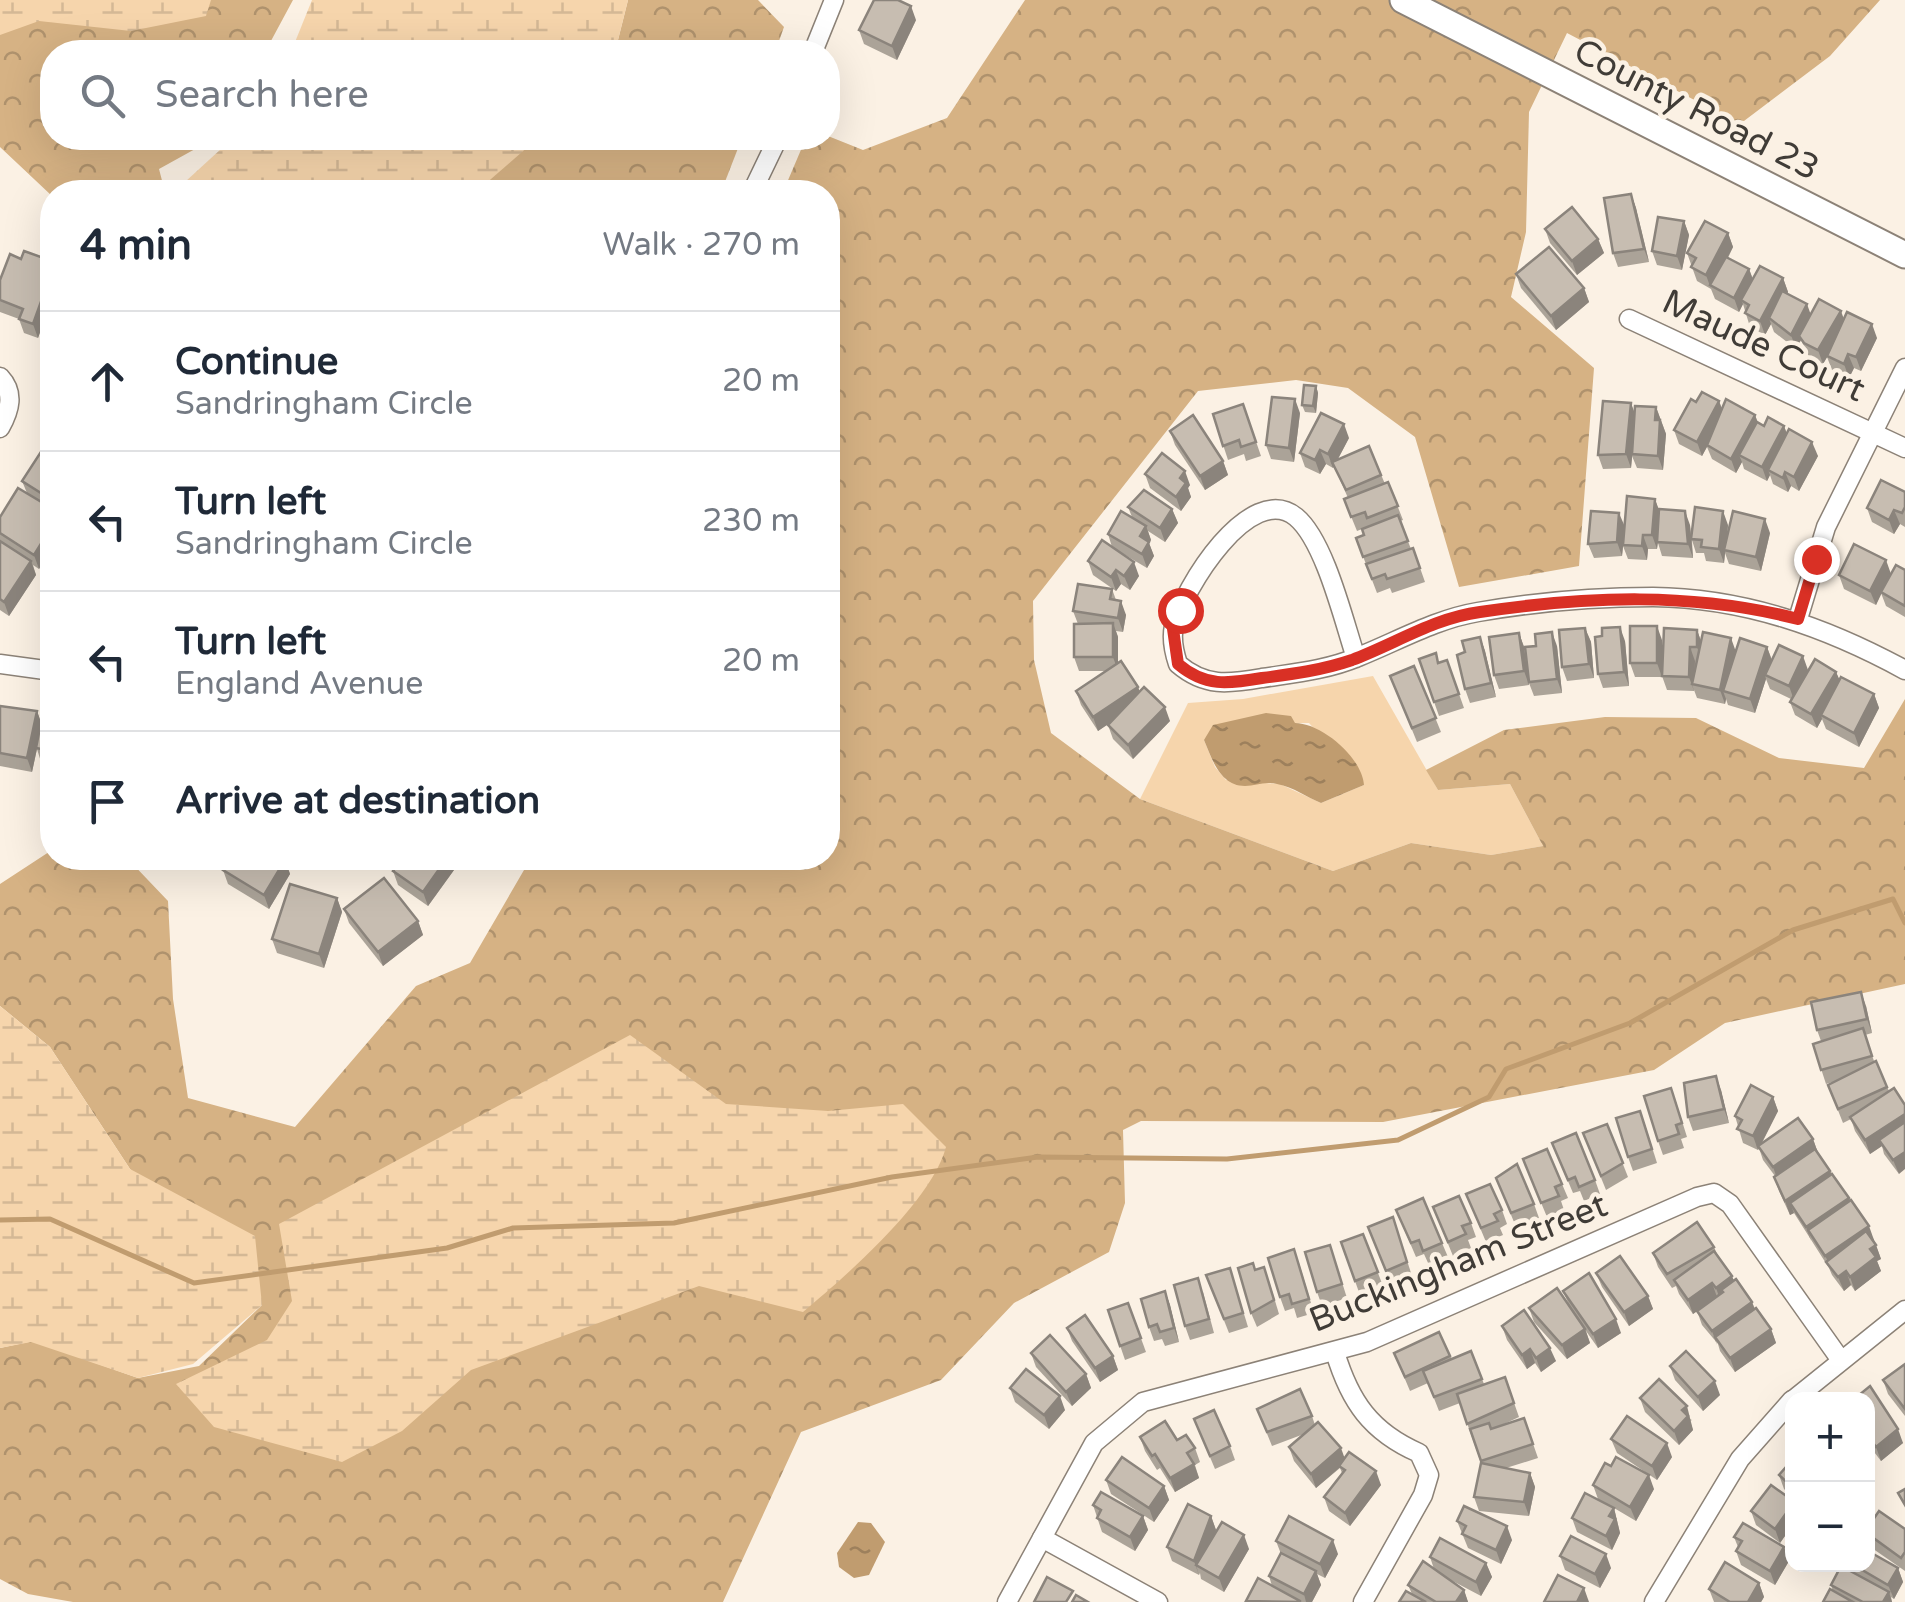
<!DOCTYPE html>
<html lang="en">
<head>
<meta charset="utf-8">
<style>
  :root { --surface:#fff; --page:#f2f2f3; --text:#1f2937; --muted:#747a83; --line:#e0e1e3 }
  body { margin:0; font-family:"Varela Round",sans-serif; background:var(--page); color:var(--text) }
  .controls { position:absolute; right:30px; bottom:30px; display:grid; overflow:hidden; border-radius:20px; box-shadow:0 10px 40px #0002 }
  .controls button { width:90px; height:90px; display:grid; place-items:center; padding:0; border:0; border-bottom:2px solid var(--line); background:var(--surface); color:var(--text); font:50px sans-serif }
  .stop { position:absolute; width:30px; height:30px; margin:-22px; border:8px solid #d93025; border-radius:50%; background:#fff }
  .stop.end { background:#d93025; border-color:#fff; box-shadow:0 2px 10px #0008 }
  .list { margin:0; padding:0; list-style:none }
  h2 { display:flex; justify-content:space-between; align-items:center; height:130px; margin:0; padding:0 40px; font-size:42px }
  h2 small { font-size:32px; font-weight:400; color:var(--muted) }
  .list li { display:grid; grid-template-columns:65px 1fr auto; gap:30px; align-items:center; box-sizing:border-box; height:140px; padding:0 40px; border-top:2px solid var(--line) }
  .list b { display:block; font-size:38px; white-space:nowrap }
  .list p { margin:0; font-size:32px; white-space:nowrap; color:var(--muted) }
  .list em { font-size:32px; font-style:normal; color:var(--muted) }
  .icon { flex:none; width:55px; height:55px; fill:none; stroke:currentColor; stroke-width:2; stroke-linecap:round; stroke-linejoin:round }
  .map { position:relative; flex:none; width:1905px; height:1602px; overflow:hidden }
  .search { position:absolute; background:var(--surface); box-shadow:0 10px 40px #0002; left:40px; top:40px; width:800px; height:110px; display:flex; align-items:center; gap:25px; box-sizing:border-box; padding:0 35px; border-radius:40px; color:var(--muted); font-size:38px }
  .panel { position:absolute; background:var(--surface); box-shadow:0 10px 40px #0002; left:40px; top:180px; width:800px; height:690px; border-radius:40px }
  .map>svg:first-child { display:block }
</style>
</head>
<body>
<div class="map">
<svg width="1905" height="1602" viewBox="0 0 1905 1602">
  <defs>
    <pattern id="forest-crowns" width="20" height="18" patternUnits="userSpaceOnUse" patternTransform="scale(2.5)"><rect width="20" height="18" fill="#d6b284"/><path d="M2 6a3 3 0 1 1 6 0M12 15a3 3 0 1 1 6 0" fill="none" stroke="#af926d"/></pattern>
    <pattern id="wetland-marsh" width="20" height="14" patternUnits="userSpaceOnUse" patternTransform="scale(2.5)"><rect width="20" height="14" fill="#f6d5ac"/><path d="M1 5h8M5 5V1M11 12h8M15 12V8" fill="none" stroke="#d4b895"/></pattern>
    <pattern id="water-ripples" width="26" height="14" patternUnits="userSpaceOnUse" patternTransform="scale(2.5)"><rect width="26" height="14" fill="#c09c6f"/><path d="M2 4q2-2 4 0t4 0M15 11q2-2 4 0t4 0" fill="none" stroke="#9d805c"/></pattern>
  </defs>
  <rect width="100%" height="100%" fill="#fbf1e4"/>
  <path fill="#f6d5ac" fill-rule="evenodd" d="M 1373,676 L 1438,790 L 1510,784 L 1543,846 L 1491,855 L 1411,843 L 1333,871 L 1140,799 L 1188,703 L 1243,699 ZM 1295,723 L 1309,723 L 1364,785 L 1321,803 L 1280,784 L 1226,780 L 1215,767 L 1204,740 Z"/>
  <g fill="url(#forest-crowns)">
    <path d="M 0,0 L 293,0 L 265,52 L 52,52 L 52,138 L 215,138 L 159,169 L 165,192 L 52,192 L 52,196 L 0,147 Z"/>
    <path d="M 628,0 L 758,0 L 784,27 L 775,52 L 615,52 Z"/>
    <path d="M 1025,0 L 1880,0 L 1830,56 L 1740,124 L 1567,33 L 1529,112 L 1526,232 L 1511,297 L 1594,368 L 1579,566 L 1459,587 L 1415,437 L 1348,388 L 1296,380 L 1198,391 L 1033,601 L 1034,660 L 1051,733 L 1140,799 L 1333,871 L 1411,843 L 1491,855 L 1543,846 L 1510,784 L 1438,790 L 1426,770 L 1504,730 L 1605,717 L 1696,718 L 1779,758 L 1864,768 L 1905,699 L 1905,984 L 1725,1023 L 1654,1070 L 1383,1122 L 1141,1121 L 1123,1130 L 1125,1203 L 1109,1252 L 1014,1303 L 941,1380 L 801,1432 L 723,1602 L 73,1602 L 28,1594 L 0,1579 L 0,1348 L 33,1341 L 138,1378 L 199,1366 L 262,1305 L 130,1169 L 50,1047 L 0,1006 L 0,884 L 52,850 L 52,858 L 127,858 L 168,901 L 173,999 L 188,1098 L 295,1127 L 416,986 L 470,963 L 531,858 L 828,858 L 828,192 L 783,192 L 806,138 L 828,136 L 863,150 L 947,118 Z"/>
    <path d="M 571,138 L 742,138 L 721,192 L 477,192 L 507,153 Z"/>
  </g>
  <g fill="url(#wetland-marsh)">
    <path d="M 0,0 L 211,0 L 206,16 L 131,31 L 39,21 L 0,35 Z"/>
    <path d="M 312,0 L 628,0 L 615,52 L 291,52 Z"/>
    <path d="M 233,138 L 538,138 L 476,192 L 174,192 Z"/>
    <path d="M 0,1006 L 50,1047 L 130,1169 L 255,1236 L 262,1305 L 193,1364 L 138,1378 L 31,1342 L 0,1348 Z"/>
    <path d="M 630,1035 L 726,1104 L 828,1111 L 903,1104 L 946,1147 C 932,1201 847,1275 803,1312 L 699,1286 L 471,1370 L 402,1431 L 342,1462 L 214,1427 L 176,1384 L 267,1340 L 292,1301 L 279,1224 Z"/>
  </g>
  <g fill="url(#water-ripples)">
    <path d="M 1266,713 L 1291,716 L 1295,723 C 1321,723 1362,757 1364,785 L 1321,803 C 1306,797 1294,787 1277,784 C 1264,781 1256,786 1245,786 C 1220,786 1212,759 1204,740 L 1213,725 Z"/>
    <path d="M 858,1522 L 871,1523 L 885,1542 L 869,1575 L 854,1578 L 839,1567 L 837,1553 Z"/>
  </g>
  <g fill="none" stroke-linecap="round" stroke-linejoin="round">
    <path stroke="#c09c6f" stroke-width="5" d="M 0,1220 L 50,1219 L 194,1283 L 447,1248 L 513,1228 L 674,1223 L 892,1177 L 1038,1157 L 1227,1159 L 1398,1140 L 1489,1097 L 1506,1069 L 1630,1023 L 1793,930 L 1893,899 L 1905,923"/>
    <defs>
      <g id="minor">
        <path d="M 813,52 L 834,0"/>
        <path d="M 752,192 L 778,138"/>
        <path d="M 1629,319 L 1905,448"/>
        <path d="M 0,377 C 15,393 10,410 0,428"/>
        <path d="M 1798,619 L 1826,527 L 1905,368"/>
        <path d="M 1356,658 C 1344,622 1325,541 1296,517 C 1250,480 1183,589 1174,626 C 1171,639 1174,652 1178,664 C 1205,687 1228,684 1262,678 C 1295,673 1327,670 1358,657 C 1398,641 1436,619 1478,612 C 1535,602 1596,597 1653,597 C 1744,598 1826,627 1905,670"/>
        <path d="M 0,664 L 52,671"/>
        <path d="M 1335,1352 C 1350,1402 1371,1432 1419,1453 L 1429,1475 L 1423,1495 L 1363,1602"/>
        <path d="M 1793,1400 L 1905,1310"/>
        <path d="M 1042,1538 L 1158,1602"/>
        <path d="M 1007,1602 L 1094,1443 L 1143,1402 L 1367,1342 L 1697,1197 L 1714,1193 L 1730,1204 L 1840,1359"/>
        <path d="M 1654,1602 L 1740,1459 L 1792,1400"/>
      </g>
      <path id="secondary" d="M 1403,0 L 1905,255"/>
    </defs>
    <use href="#minor" stroke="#8c8277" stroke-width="21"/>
    <use href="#secondary" stroke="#8c8277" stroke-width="29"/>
    <use href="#minor" stroke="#fff" stroke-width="18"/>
    <use href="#secondary" stroke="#fff" stroke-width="25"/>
  </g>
  <g fill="#aba398">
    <path d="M 916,20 L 897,60 L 864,44 L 859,30 Z"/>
    <path d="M 1631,194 L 1636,208 L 1649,262 L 1618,267 L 1613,253 Z"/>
    <path d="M 1684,221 L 1689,235 L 1682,270 L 1657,265 L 1652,251 Z"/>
    <path d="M 1545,229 L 1598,239 L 1604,253 L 1577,275 L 1550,243 Z"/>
    <path d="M 1728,233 L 1733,247 L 1728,258 L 1749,269 L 1753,279 L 1783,278 L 1788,292 L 1787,294 L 1811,314 L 1844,319 L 1877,338 L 1861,371 L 1854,368 L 1849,378 L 1832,370 L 1827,357 L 1823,364 L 1809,357 L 1801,340 L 1796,349 L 1774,332 L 1771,324 L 1765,335 L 1750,327 L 1743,304 L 1739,312 L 1715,299 L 1711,289 L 1697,281 L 1687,253 Z"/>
    <path d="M 52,271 L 52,299 L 42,326 L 52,323 L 52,360 L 41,329 L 38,338 L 24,333 L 19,319 L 0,312 L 0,280 Z"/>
    <path d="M 1516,274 L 1584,288 L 1589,302 L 1556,330 L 1521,288 Z"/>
    <path d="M 1316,386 L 1318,393 L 1316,413 L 1305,412 L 1302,405 Z"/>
    <path d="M 1719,401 L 1722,409 L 1755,415 L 1758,423 L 1764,426 L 1784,426 L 1787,434 L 1818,456 L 1799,491 L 1791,486 L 1788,492 L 1773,484 L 1770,475 L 1767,481 L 1744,469 L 1742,462 L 1736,473 L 1712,459 L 1707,447 L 1702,456 L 1679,444 L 1674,430 L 1696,402 Z"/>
    <path d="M 1631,403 L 1634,413 L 1656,407 L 1666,434 L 1663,470 L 1637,468 L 1632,456 L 1631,468 L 1603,469 L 1598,455 Z"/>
    <path d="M 1243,404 L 1261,456 L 1246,461 L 1244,454 L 1228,460 L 1213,414 Z"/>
    <path d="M 1300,413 L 1294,462 L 1271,459 L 1266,445 Z"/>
    <path d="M 1170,431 L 1223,461 L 1228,475 L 1205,490 L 1175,445 Z"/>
    <path d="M 1349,438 L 1338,459 L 1369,446 L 1385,484 L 1388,482 L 1403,520 L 1400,521 L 1411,549 L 1413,548 L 1425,582 L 1392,593 L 1390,588 L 1377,593 L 1356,538 L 1364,535 L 1362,529 L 1357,531 L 1344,499 L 1348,498 L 1334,466 L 1333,468 L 1326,464 L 1320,474 L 1305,467 L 1300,453 Z"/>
    <path d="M 52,444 L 52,511 L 48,508 L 52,518 L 52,548 L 39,569 L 33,565 L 36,575 L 9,616 L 0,610 L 0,517 L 27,493 L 22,481 Z"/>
    <path d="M 1145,474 L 1190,485 L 1188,488 L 1191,497 L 1181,511 L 1150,488 Z"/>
    <path d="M 1905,492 L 1905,527 L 1900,524 L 1894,534 L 1872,522 L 1867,508 Z"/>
    <path d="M 1655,499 L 1659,511 L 1690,525 L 1691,536 L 1728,525 L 1727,539 L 1770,533 L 1761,571 L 1729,564 L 1725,553 L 1724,563 L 1706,561 L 1704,553 L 1696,553 L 1692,540 L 1693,558 L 1662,556 L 1658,543 L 1657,549 L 1648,549 L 1647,560 L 1628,559 L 1623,546 L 1622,556 L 1594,558 L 1588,544 L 1624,526 Z"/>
    <path d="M 1128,507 L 1172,509 L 1178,523 L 1165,542 L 1148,531 L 1151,540 L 1149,543 L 1154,556 L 1147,568 L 1120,552 L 1139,576 L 1130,590 L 1121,584 L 1116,591 L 1093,575 L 1088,561 L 1112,547 L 1108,534 L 1132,517 Z"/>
    <path d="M 1905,570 L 1905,617 L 1886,606 L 1881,593 L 1876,605 L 1844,589 L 1839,575 L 1891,574 Z"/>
    <path d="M 1112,589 L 1116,600 L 1126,615 L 1123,632 L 1116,631 L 1118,637 L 1118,664 L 1138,687 L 1140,692 L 1170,721 L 1133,759 L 1113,739 L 1108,725 L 1109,723 L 1098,731 L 1081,705 L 1076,691 L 1107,671 L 1079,671 L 1074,657 L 1078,624 L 1073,611 Z"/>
    <path d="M 1585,628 L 1591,642 L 1594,678 L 1567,681 L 1562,667 Z"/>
    <path d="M 1697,630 L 1701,641 L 1736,651 L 1767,647 L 1772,660 L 1808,670 L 1836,672 L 1839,680 L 1874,694 L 1879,708 L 1859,747 L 1826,729 L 1822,719 L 1817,728 L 1795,715 L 1790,702 L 1791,699 L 1770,689 L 1766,679 L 1755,713 L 1728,705 L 1726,699 L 1725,704 L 1697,698 L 1694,690 L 1694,691 L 1667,690 L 1662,676 Z"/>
    <path d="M 1519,633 L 1524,647 L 1529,680 L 1557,646 L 1562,693 L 1534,696 L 1529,683 L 1529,685 L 1499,689 L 1494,675 Z"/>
    <path d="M 1480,637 L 1485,651 L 1496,697 L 1470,703 L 1465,689 L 1465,652 Z"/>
    <path d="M 1662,640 L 1662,677 L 1635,677 L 1630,663 Z"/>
    <path d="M 1625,641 L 1629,686 L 1603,688 L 1598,674 Z"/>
    <path d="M 1419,659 L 1439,663 L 1447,660 L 1464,708 L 1439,716 Z"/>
    <path d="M 1414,666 L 1441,732 L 1417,742 L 1390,676 Z"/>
    <path d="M 0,706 L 37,711 L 41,723 L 52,708 L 52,764 L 41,762 L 37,749 L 32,772 L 0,766 Z"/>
    <path d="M 403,858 L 449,858 L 454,870 L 428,906 L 398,885 L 393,871 Z"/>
    <path d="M 285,860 L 290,874 L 269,909 L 228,884 L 223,870 Z"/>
    <path d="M 337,898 L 342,912 L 324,968 L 277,953 L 272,939 Z"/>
    <path d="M 344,909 L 418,921 L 423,935 L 383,966 L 349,923 Z"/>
    <path d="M 1866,1006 L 1872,1033 L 1865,1035 L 1874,1061 L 1876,1061 L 1889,1091 L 1899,1174 L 1884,1154 L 1882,1146 L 1870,1154 L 1855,1131 L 1851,1119 L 1843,1123 L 1828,1085 L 1836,1081 L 1826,1084 L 1813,1044 L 1821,1041 L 1817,1030 Z"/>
    <path d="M 1721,1090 L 1729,1123 L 1693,1131 L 1688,1117 Z"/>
    <path d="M 1773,1097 L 1778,1111 L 1762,1143 L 1813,1139 L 1818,1153 L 1849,1198 L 1874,1240 L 1881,1259 L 1877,1261 L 1881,1271 L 1855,1291 L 1851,1285 L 1844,1291 L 1832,1275 L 1829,1268 L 1794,1213 L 1790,1215 L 1779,1191 L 1774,1177 L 1775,1176 L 1763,1160 L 1759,1148 L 1758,1150 L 1743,1143 L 1735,1116 Z"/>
    <path d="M 1676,1102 L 1687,1137 L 1681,1139 L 1684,1148 L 1663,1155 L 1658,1141 Z"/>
    <path d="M 1607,1124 L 1628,1177 L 1606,1190 L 1583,1133 Z"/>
    <path d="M 1645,1125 L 1657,1163 L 1633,1171 L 1628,1157 Z"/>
    <path d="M 1552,1143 L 1595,1180 L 1600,1194 L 1584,1201 L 1580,1191 L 1573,1193 Z"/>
    <path d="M 1523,1159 L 1562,1184 L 1568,1198 L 1561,1201 L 1564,1210 L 1547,1217 Z"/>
    <path d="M 1496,1178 L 1534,1204 L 1539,1218 L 1516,1227 Z"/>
    <path d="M 1466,1194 L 1502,1210 L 1507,1224 L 1500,1228 L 1503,1235 L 1486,1242 Z"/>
    <path d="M 1433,1207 L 1471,1223 L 1476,1237 L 1468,1240 L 1471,1248 L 1453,1256 Z"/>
    <path d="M 1396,1210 L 1442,1243 L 1448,1257 L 1429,1265 L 1424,1254 L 1416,1257 Z"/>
    <path d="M 1393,1217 L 1412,1276 L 1391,1285 L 1368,1227 Z"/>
    <path d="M 1363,1234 L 1383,1286 L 1360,1295 L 1341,1242 Z"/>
    <path d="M 1330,1245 L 1347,1298 L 1322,1306 L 1317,1292 Z"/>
    <path d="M 1714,1247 L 1717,1254 L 1734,1280 L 1752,1302 L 1755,1309 L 1771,1329 L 1776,1343 L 1735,1372 L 1720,1351 L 1718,1344 L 1702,1325 L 1697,1311 L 1717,1297 L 1693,1314 L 1679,1294 L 1676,1286 L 1672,1288 L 1658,1267 L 1653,1253 Z"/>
    <path d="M 1299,1263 L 1314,1313 L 1297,1318 L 1294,1308 L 1285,1311 L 1280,1297 Z"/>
    <path d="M 1230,1268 L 1248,1327 L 1229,1333 L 1206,1275 Z"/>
    <path d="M 1596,1273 L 1648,1296 L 1653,1309 L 1629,1326 L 1602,1287 Z"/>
    <path d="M 1269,1281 L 1279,1314 L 1257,1327 L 1251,1313 Z"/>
    <path d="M 1165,1291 L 1170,1305 L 1179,1342 L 1165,1346 L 1162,1339 L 1154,1341 L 1149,1327 Z"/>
    <path d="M 1563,1291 L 1621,1333 L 1598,1348 L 1586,1331 L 1590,1343 L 1567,1359 L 1534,1322 L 1529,1308 L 1569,1305 Z"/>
    <path d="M 1203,1292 L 1214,1333 L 1190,1340 L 1185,1326 Z"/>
    <path d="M 1128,1303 L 1146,1352 L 1125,1360 L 1108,1310 Z"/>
    <path d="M 1502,1326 L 1556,1361 L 1541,1372 L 1535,1363 L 1527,1369 L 1507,1340 Z"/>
    <path d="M 1067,1328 L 1113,1356 L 1118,1370 L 1100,1382 L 1072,1341 Z"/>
    <path d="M 1439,1332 L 1452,1359 L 1471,1351 L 1484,1384 L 1505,1377 L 1519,1417 L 1502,1425 L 1524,1418 L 1538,1458 L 1506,1468 L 1530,1473 L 1535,1487 L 1529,1516 L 1479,1511 L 1474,1497 L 1481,1463 L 1460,1403 L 1439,1411 L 1428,1383 L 1410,1391 L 1394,1353 Z"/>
    <path d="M 1031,1353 L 1086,1374 L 1091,1388 L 1072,1406 L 1036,1367 Z"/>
    <path d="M 1905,1364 L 1905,1416 L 1888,1394 L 1883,1380 Z"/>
    <path d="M 1670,1366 L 1720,1395 L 1703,1411 L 1675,1380 Z"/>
    <path d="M 1010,1388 L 1065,1410 L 1049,1429 L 1015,1402 Z"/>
    <path d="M 1640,1398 L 1692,1420 L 1690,1421 L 1693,1430 L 1679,1445 L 1645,1412 Z"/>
    <path d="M 1868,1400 L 1903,1443 L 1881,1461 L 1868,1444 Z"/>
    <path d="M 1257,1409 L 1312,1416 L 1315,1425 L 1345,1458 L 1381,1485 L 1350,1526 L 1329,1511 L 1324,1497 L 1342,1473 L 1340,1468 L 1316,1488 L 1294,1461 L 1289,1447 L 1304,1434 L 1272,1446 Z"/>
    <path d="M 1194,1419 L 1230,1446 L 1235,1460 L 1215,1469 Z"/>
    <path d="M 1140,1437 L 1177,1440 L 1195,1448 L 1200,1462 L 1195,1465 L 1199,1478 L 1175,1492 L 1160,1468 L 1157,1470 L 1145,1451 Z"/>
    <path d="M 1611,1439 L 1672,1457 L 1657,1480 L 1617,1453 Z"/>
    <path d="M 1792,1460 L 1792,1497 L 1784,1489 L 1779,1475 Z"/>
    <path d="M 1106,1480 L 1164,1486 L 1169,1500 L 1154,1522 L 1111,1494 Z"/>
    <path d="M 1593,1485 L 1654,1489 L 1636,1521 L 1614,1508 L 1620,1533 L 1612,1550 L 1577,1532 L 1572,1518 L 1598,1499 Z"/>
    <path d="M 1792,1500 L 1792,1526 L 1780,1543 L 1756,1525 L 1751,1511 Z"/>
    <path d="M 1093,1505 L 1143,1516 L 1148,1530 L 1135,1551 L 1102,1532 Z"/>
    <path d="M 1211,1516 L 1216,1530 L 1215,1535 L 1249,1549 L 1224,1592 L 1201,1579 L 1200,1573 L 1199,1575 L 1172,1561 L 1167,1547 Z"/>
    <path d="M 1457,1521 L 1512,1540 L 1501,1564 L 1468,1548 Z"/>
    <path d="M 1868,1527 L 1905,1529 L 1905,1571 L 1869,1546 L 1868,1541 Z"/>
    <path d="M 1734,1537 L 1784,1547 L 1789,1561 L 1775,1585 L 1741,1565 L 1736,1551 L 1738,1547 Z"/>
    <path d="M 1276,1541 L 1338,1554 L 1325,1578 L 1317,1574 L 1321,1585 L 1312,1602 L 1246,1602 L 1272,1586 L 1269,1576 L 1281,1554 Z"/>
    <path d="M 1560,1556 L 1611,1568 L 1600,1588 L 1565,1570 Z"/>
    <path d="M 1430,1557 L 1486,1563 L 1492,1577 L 1481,1596 L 1445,1577 L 1464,1590 L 1468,1602 L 1399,1602 L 1412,1594 L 1408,1585 L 1434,1569 Z"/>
    <path d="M 1846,1564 L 1868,1564 L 1898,1568 L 1903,1582 L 1894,1599 L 1891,1597 L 1892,1602 L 1823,1602 L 1833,1591 L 1831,1585 L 1848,1570 Z"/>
    <path d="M 1759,1583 L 1764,1597 L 1761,1602 L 1714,1602 L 1709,1589 Z"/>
  </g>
  <g fill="#8b847c">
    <path d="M 911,6 L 916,20 L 897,60 L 892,46 Z"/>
    <path d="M 1631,194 L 1636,208 L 1649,262 L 1644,249 Z"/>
    <path d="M 1684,221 L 1689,235 L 1682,270 L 1677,256 Z"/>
    <path d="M 1728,233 L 1733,247 L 1712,287 L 1710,285 L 1711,289 L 1706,275 Z"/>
    <path d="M 1598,239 L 1604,253 L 1577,275 L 1572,261 Z"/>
    <path d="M 1749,269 L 1754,283 L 1741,300 L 1743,304 L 1739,312 L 1734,298 Z"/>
    <path d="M 52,271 L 52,299 L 38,338 L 33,324 Z"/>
    <path d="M 1783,278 L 1788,292 L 1773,321 L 1769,318 L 1771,324 L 1765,335 L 1760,321 Z"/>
    <path d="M 1584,288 L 1589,302 L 1556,330 L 1551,316 Z"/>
    <path d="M 1807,304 L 1812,318 L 1799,336 L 1801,340 L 1796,349 L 1791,335 Z"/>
    <path d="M 1841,311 L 1846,325 L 1823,364 L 1818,350 Z"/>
    <path d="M 1872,324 L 1877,338 L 1861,371 L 1856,357 Z"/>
    <path d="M 1848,354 L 1854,368 L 1849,378 L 1844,364 Z"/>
    <path d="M 1316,386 L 1318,393 L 1316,413 L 1313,406 Z"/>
    <path d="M 1295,399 L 1300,413 L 1294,462 L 1289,448 Z"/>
    <path d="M 1719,401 L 1724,415 L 1702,456 L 1697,442 Z"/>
    <path d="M 1631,403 L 1636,417 L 1631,468 L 1626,454 Z"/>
    <path d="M 1656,407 L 1666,434 L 1663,470 L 1658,456 L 1655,420 Z"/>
    <path d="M 1755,415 L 1760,429 L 1739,455 L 1742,462 L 1736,473 L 1731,459 Z"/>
    <path d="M 1344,424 L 1349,438 L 1333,468 L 1328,454 Z"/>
    <path d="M 1784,426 L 1789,440 L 1768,470 L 1770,475 L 1767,481 L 1762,467 Z"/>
    <path d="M 1812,442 L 1818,456 L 1799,491 L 1794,477 Z"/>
    <path d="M 1320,450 L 1326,464 L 1320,474 L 1315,460 Z"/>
    <path d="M 1223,461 L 1228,475 L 1205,490 L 1200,476 Z"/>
    <path d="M 1185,471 L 1190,485 L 1188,488 L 1191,497 L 1181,511 L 1176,497 L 1180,478 Z"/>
    <path d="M 1785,472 L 1791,486 L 1788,492 L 1783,478 Z"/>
    <path d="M 1655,499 L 1660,513 L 1657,549 L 1652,535 Z"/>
    <path d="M 1172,509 L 1178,523 L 1165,542 L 1160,528 Z"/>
    <path d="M 1894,510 L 1900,524 L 1894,534 L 1889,520 Z"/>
    <path d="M 1685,511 L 1690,525 L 1693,558 L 1688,544 Z"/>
    <path d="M 1723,511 L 1728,525 L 1724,563 L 1719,549 Z"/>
    <path d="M 1619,513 L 1625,527 L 1622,556 L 1617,542 Z"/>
    <path d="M 1765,519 L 1770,533 L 1761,571 L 1756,557 Z"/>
    <path d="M 52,526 L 52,548 L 39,569 L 34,555 Z"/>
    <path d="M 1146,526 L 1151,540 L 1149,543 L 1154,556 L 1147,568 L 1142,554 L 1140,536 Z"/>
    <path d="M 1643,535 L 1648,549 L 1647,560 L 1642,546 Z"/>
    <path d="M 1886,560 L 1891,574 L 1876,605 L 1870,591 Z"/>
    <path d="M 31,561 L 36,575 L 9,616 L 4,602 Z"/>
    <path d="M 1134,562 L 1139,576 L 1130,590 L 1124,576 Z"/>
    <path d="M 1116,570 L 1121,584 L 1116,591 L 1111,577 Z"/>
    <path d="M 1121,601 L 1126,615 L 1123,632 L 1118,618 Z"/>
    <path d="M 1113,623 L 1118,637 L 1118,671 L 1113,657 Z"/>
    <path d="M 1657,626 L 1662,640 L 1662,677 L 1657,663 Z"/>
    <path d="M 1620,627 L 1625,641 L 1629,686 L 1624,672 Z"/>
    <path d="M 1585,628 L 1591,642 L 1594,678 L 1589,664 Z"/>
    <path d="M 1697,630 L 1702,644 L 1702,661 L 1697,647 Z"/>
    <path d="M 1552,632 L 1557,646 L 1562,693 L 1557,679 Z"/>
    <path d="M 1519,633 L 1524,647 L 1529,685 L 1524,671 Z"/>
    <path d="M 1480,637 L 1485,651 L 1496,697 L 1491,683 Z"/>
    <path d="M 1731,638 L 1736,652 L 1723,691 L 1726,699 L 1725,704 L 1720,690 Z"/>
    <path d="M 1690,647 L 1695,661 L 1694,684 L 1692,684 L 1694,691 L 1689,677 Z"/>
    <path d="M 1767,647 L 1772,661 L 1765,675 L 1766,679 L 1755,713 L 1750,699 Z"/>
    <path d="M 1803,656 L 1808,670 L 1794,700 L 1789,686 Z"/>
    <path d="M 1836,672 L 1842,685 L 1821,715 L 1822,719 L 1817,728 L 1811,714 Z"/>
    <path d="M 1138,687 L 1143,701 L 1098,731 L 1093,717 Z"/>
    <path d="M 1874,694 L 1879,708 L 1859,747 L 1854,733 Z"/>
    <path d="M 1165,707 L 1170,721 L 1133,759 L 1128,745 Z"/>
    <path d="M 37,711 L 42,725 L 32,772 L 27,758 Z"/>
    <path d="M 447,858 L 449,858 L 454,870 L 428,906 L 423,892 Z"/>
    <path d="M 285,860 L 290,874 L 269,909 L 264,895 Z"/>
    <path d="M 337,898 L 342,912 L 324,968 L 319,954 Z"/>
    <path d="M 418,921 L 423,935 L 383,966 L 378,952 Z"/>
    <path d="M 1861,992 L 1866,1006 L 1872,1033 L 1867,1019 Z"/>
    <path d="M 1716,1076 L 1721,1090 L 1729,1123 L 1724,1109 Z"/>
    <path d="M 1773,1097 L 1778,1111 L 1758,1150 L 1753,1136 Z"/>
    <path d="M 1905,1114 L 1905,1131 L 1879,1140 L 1882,1146 L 1870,1154 L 1865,1140 Z"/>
    <path d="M 1813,1139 L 1818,1153 L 1778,1181 L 1773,1167 Z"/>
    <path d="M 1905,1152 L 1905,1169 L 1899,1174 L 1893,1160 Z"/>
    <path d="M 1830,1171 L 1835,1185 L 1790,1203 L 1794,1213 L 1790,1215 L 1785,1201 Z"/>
    <path d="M 1849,1198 L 1854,1212 L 1808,1230 L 1811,1241 L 1806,1227 Z"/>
    <path d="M 1869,1226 L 1874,1240 L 1832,1268 L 1825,1256 Z"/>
    <path d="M 1876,1245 L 1881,1259 L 1877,1261 L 1881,1271 L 1855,1291 L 1850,1277 L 1870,1249 Z"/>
    <path d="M 1846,1271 L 1851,1285 L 1844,1291 L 1838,1277 Z"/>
    <path d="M 1732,1276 L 1737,1290 L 1721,1290 L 1725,1299 L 1721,1302 L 1716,1288 Z"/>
    <path d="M 1712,1283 L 1717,1297 L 1693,1314 L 1688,1300 Z"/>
    <path d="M 1165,1291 L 1170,1305 L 1179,1342 L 1174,1328 Z"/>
    <path d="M 1648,1296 L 1653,1309 L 1629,1326 L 1624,1312 Z"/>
    <path d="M 1752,1302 L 1757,1316 L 1715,1337 L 1717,1345 L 1712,1331 Z"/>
    <path d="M 1616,1319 L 1621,1333 L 1598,1348 L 1593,1334 Z"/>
    <path d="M 1585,1329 L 1590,1343 L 1567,1359 L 1562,1345 Z"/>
    <path d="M 1771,1329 L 1776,1343 L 1735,1372 L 1730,1358 Z"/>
    <path d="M 1550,1348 L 1556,1361 L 1541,1372 L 1536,1358 Z"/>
    <path d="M 1530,1349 L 1535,1363 L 1527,1369 L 1522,1355 Z"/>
    <path d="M 1113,1356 L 1118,1370 L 1100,1382 L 1095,1368 Z"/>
    <path d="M 1086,1374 L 1091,1388 L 1072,1406 L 1066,1392 Z"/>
    <path d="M 1715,1381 L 1720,1395 L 1703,1411 L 1698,1397 Z"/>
    <path d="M 1060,1396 L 1065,1410 L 1049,1429 L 1044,1415 Z"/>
    <path d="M 1687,1406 L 1693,1430 L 1679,1445 L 1674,1431 L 1682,1410 Z"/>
    <path d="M 1898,1429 L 1903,1443 L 1881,1461 L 1876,1447 Z"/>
    <path d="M 1667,1443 L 1672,1457 L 1657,1480 L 1652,1466 Z"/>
    <path d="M 1341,1448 L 1346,1462 L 1316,1488 L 1311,1474 Z"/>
    <path d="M 1868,1453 L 1873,1467 L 1868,1472 Z"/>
    <path d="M 1194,1464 L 1199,1478 L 1175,1492 L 1170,1478 Z"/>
    <path d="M 1376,1471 L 1381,1485 L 1350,1526 L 1345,1513 Z"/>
    <path d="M 1530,1473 L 1535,1487 L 1529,1516 L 1524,1502 Z"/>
    <path d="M 1649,1475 L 1654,1489 L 1636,1521 L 1630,1507 Z"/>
    <path d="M 1164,1486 L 1169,1500 L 1154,1522 L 1149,1508 Z"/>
    <path d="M 1792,1505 L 1792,1526 L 1780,1543 L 1775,1529 Z"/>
    <path d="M 1614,1508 L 1620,1533 L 1612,1550 L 1606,1536 L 1609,1516 Z"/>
    <path d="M 1143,1516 L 1148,1530 L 1135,1551 L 1130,1537 Z"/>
    <path d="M 1211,1516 L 1216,1530 L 1202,1568 L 1196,1565 L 1199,1575 L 1194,1561 Z"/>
    <path d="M 1507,1526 L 1512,1540 L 1501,1564 L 1496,1550 Z"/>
    <path d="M 1244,1535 L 1249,1549 L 1224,1592 L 1219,1578 Z"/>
    <path d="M 1333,1540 L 1338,1554 L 1325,1578 L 1320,1564 Z"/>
    <path d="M 1784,1547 L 1789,1561 L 1775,1585 L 1770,1571 Z"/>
    <path d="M 1606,1554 L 1611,1568 L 1600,1588 L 1595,1574 Z"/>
    <path d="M 1486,1563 L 1492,1577 L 1481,1596 L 1476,1582 Z"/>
    <path d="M 1898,1568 L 1903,1582 L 1894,1599 L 1888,1585 Z"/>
    <path d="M 1316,1571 L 1321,1585 L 1312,1602 L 1306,1602 L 1304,1594 Z"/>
    <path d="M 1759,1583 L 1764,1597 L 1761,1602 L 1748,1602 Z"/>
    <path d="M 1584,1588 L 1589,1602 L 1577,1602 Z"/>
    <path d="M 1464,1590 L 1468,1602 L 1456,1602 Z"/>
    <path d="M 1889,1592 L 1892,1602 L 1883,1602 Z"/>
  </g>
  <g fill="#c7bdb1" stroke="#8b847c" stroke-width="2.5">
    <path d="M 874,0 L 898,0 L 911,6 L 892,46 L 859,30 Z"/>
    <path d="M 1631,194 L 1644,249 L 1613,253 L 1604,198 Z"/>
    <path d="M 1572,207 L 1598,239 L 1572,261 L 1545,229 Z"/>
    <path d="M 1658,217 L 1684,221 L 1677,256 L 1652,251 Z"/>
    <path d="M 1705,221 L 1728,233 L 1706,275 L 1691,267 L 1696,258 L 1687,253 Z"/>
    <path d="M 1549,247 L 1584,288 L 1551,316 L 1516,274 Z"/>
    <path d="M 24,251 L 52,261 L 52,271 L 33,324 L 19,319 L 23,309 L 0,300 L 0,280 L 10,254 L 21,259 Z"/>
    <path d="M 1726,257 L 1749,269 L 1734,298 L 1710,285 Z"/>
    <path d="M 1760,266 L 1783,278 L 1760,321 L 1745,313 L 1749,305 L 1741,300 Z"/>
    <path d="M 1782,291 L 1807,304 L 1791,335 L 1769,318 Z"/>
    <path d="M 1819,299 L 1841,311 L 1818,350 L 1804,343 L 1799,336 Z"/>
    <path d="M 1847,312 L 1872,324 L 1856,357 L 1848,354 L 1844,364 L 1827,356 Z"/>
    <path d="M 52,323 L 52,358 L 40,327 Z"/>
    <path d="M 1304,385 L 1316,386 L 1313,406 L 1302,405 Z"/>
    <path d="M 1702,392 L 1719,401 L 1697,442 L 1674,430 L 1691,399 L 1696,402 Z"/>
    <path d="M 1272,397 L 1295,399 L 1289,448 L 1266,445 Z"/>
    <path d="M 1726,399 L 1755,415 L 1731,459 L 1707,445 Z"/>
    <path d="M 1603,401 L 1631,403 L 1626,454 L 1598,455 Z"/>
    <path d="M 1243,404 L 1256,442 L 1241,447 L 1239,440 L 1223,446 L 1213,414 Z"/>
    <path d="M 1635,406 L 1656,407 L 1655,420 L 1660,420 L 1658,456 L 1632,454 Z"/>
    <path d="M 1321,413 L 1344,424 L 1328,454 L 1320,450 L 1315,460 L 1300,453 Z"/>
    <path d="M 1193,415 L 1223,461 L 1200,476 L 1170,431 Z"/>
    <path d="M 1768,417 L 1784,426 L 1762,467 L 1739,455 L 1757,422 L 1764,426 Z"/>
    <path d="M 1789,429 L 1812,442 L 1794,477 L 1785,472 L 1783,478 L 1768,470 Z"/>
    <path d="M 48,441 L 52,444 L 52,500 L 22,481 Z"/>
    <path d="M 1369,446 L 1381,475 L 1346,490 L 1332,462 Z"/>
    <path d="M 1162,453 L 1185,471 L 1180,478 L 1186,483 L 1176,497 L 1145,474 Z"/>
    <path d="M 1881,480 L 1905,492 L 1905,507 L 1902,513 L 1894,510 L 1889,520 L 1867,508 Z"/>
    <path d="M 1388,482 L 1398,506 L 1367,518 L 1365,512 L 1351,517 L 1344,499 Z"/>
    <path d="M 18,488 L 48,506 L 44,512 L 52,518 L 52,526 L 34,555 L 0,533 L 0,517 Z"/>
    <path d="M 1144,490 L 1172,509 L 1160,528 L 1128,507 Z"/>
    <path d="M 1627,496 L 1655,499 L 1652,535 L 1643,535 L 1642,546 L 1623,545 Z"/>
    <path d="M 1695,507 L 1723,511 L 1719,549 L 1701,547 L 1702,540 L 1691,539 Z"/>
    <path d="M 1659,509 L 1685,511 L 1688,544 L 1657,542 Z"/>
    <path d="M 1121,511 L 1146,526 L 1140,536 L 1149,542 L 1142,554 L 1108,534 Z"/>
    <path d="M 1591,511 L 1619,513 L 1617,542 L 1588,544 Z"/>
    <path d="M 1733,511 L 1765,519 L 1756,557 L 1724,550 Z"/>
    <path d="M 1398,515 L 1408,541 L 1363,557 L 1356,538 L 1364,535 L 1362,529 Z"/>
    <path d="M 1102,540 L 1134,562 L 1124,576 L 1116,570 L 1111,577 L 1088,561 Z"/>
    <path d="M 0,541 L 31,561 L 4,602 L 0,599 Z"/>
    <path d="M 1854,544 L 1886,560 L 1870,591 L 1839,575 Z"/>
    <path d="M 1413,548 L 1420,568 L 1387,579 L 1385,574 L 1372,579 L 1366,564 Z"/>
    <path d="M 1896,565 L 1905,570 L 1905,606 L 1881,592 Z"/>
    <path d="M 1078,584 L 1112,589 L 1110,599 L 1121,601 L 1118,618 L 1073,611 Z"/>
    <path d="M 1113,623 L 1113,657 L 1074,657 L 1074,624 Z"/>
    <rect x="1630" y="626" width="27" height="37"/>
    <path d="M 1620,627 L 1624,672 L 1598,674 L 1595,637 L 1602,636 L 1602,628 Z"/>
    <path d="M 1585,628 L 1589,664 L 1562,667 L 1559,630 Z"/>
    <path d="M 1664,628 L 1697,630 L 1697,647 L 1690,647 L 1689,677 L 1662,676 Z"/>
    <path d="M 1552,632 L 1557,679 L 1529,682 L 1525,647 L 1536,646 L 1535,634 Z"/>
    <path d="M 1703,632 L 1731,638 L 1720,690 L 1692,684 Z"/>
    <path d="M 1519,633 L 1524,671 L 1494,675 L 1489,637 Z"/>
    <path d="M 1480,637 L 1491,683 L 1465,689 L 1457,655 L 1465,652 L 1462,641 Z"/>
    <path d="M 1740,638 L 1767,647 L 1750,699 L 1723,691 Z"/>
    <path d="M 1779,645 L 1803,656 L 1789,686 L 1765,675 Z"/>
    <path d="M 1436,653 L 1438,663 L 1447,660 L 1459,694 L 1434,702 L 1419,659 Z"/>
    <path d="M 1815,659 L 1836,672 L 1811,714 L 1790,702 Z"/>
    <path d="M 1121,661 L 1138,687 L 1093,717 L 1076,691 Z"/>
    <path d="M 1414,666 L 1436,718 L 1412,728 L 1390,676 Z"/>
    <path d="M 1841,677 L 1874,694 L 1854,733 L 1821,715 Z"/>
    <path d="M 1144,687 L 1165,707 L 1128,745 L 1108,725 Z"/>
    <path d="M 0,706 L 37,711 L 27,758 L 0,753 Z"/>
    <path d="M 44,707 L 52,708 L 52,751 L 36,748 Z"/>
    <path d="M 230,858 L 280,858 L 285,860 L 264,895 L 223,870 Z"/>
    <path d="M 403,858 L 447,858 L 423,892 L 393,871 Z"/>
    <path d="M 384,878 L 418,921 L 378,952 L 344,909 Z"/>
    <path d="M 290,884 L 337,898 L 319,954 L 272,939 Z"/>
    <path d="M 1861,992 L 1867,1019 L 1817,1030 L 1811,1002 Z"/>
    <path d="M 1863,1028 L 1872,1056 L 1821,1070 L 1813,1044 Z"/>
    <path d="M 1876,1061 L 1887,1087 L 1838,1109 L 1828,1085 Z"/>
    <path d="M 1716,1076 L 1724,1109 L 1688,1117 L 1684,1083 Z"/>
    <path d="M 1751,1085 L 1773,1097 L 1753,1136 L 1737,1129 L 1742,1120 L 1735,1116 Z"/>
    <path d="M 1671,1088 L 1682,1123 L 1676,1125 L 1679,1134 L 1658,1141 L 1644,1096 Z"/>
    <path d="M 1894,1088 L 1905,1105 L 1905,1114 L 1865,1140 L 1850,1117 Z"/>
    <path d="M 1640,1111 L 1652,1149 L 1628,1157 L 1616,1118 Z"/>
    <path d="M 1798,1118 L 1813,1139 L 1773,1167 L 1758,1146 Z"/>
    <path d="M 1905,1122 L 1905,1152 L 1893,1160 L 1879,1140 Z"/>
    <path d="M 1607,1124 L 1623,1163 L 1601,1176 L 1583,1133 Z"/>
    <path d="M 1576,1133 L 1595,1180 L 1579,1187 L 1575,1177 L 1568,1180 L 1552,1143 Z"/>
    <path d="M 1547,1149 L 1562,1184 L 1555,1187 L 1559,1196 L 1541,1203 L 1523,1159 Z"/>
    <path d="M 1815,1149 L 1830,1171 L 1785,1201 L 1774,1177 Z"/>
    <path d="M 1517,1164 L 1534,1204 L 1511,1213 L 1496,1178 Z"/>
    <path d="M 1832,1174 L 1849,1198 L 1806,1227 L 1790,1203 Z"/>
    <path d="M 1490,1184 L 1502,1210 L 1494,1214 L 1498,1221 L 1481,1228 L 1466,1194 Z"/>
    <path d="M 1459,1196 L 1471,1223 L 1462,1226 L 1466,1234 L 1448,1242 L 1433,1207 Z"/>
    <path d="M 1423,1198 L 1442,1243 L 1423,1251 L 1419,1240 L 1411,1243 L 1396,1210 Z"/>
    <path d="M 1851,1200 L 1869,1226 L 1825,1256 L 1808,1230 Z"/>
    <path d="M 1393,1217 L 1407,1262 L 1386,1271 L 1368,1227 Z"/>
    <path d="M 1697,1222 L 1714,1247 L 1667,1274 L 1653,1253 Z"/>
    <path d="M 1866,1231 L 1876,1245 L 1870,1249 L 1876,1257 L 1850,1277 L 1846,1271 L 1838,1277 L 1826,1262 Z"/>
    <path d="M 1363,1234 L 1378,1272 L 1355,1281 L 1341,1242 Z"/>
    <path d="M 1330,1245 L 1342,1284 L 1317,1292 L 1305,1252 Z"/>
    <path d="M 1294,1249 L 1309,1299 L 1292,1304 L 1289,1294 L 1280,1297 L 1268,1258 Z"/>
    <path d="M 1714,1251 L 1732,1276 L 1716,1288 L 1712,1283 L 1688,1300 L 1674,1280 Z"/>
    <path d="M 1620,1256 L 1648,1296 L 1624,1312 L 1596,1273 Z"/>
    <path d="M 1253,1263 L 1255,1270 L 1264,1267 L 1274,1300 L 1251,1313 L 1238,1268 Z"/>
    <path d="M 1230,1268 L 1243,1313 L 1224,1319 L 1206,1275 Z"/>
    <path d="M 1589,1273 L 1616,1319 L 1593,1334 L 1563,1291 Z"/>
    <path d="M 1198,1278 L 1209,1319 L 1185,1326 L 1174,1285 Z"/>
    <path d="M 1736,1279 L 1752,1302 L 1712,1331 L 1697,1311 L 1723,1292 L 1721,1290 Z"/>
    <path d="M 1557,1288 L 1585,1329 L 1562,1345 L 1529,1308 Z"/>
    <path d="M 1165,1291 L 1174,1328 L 1160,1332 L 1157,1324 L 1149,1327 L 1141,1299 Z"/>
    <path d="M 1128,1303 L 1141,1338 L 1120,1346 L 1108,1310 Z"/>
    <path d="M 1756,1308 L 1771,1329 L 1730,1358 L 1715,1337 Z"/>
    <path d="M 1524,1310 L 1550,1348 L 1536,1358 L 1530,1349 L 1522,1355 L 1502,1326 Z"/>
    <path d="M 1085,1315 L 1113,1356 L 1095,1368 L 1067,1328 Z"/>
    <path d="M 1439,1332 L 1450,1356 L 1405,1377 L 1394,1353 Z"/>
    <path d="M 1050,1335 L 1086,1374 L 1066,1392 L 1031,1353 Z"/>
    <path d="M 1471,1351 L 1482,1379 L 1434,1397 L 1423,1371 Z"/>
    <path d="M 1686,1351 L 1715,1381 L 1698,1397 L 1670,1366 Z"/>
    <path d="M 1905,1364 L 1905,1409 L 1883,1380 Z"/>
    <path d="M 1026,1369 L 1060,1396 L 1044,1415 L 1010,1388 Z"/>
    <path d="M 1505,1377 L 1514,1403 L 1467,1424 L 1457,1394 Z"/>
    <path d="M 1659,1379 L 1687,1406 L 1682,1410 L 1688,1416 L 1674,1431 L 1640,1398 Z"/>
    <path d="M 1870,1386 L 1898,1429 L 1876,1447 L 1868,1436 L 1868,1400 L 1853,1400 Z"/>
    <path d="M 1300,1389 L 1312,1416 L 1267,1432 L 1257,1409 Z"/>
    <path d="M 1214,1410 L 1230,1446 L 1210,1456 L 1194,1419 Z"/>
    <path d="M 1627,1416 L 1667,1443 L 1652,1466 L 1611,1439 Z"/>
    <path d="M 1524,1418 L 1533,1444 L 1481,1461 L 1470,1429 L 1489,1423 L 1491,1429 Z"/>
    <path d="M 1165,1421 L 1177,1440 L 1186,1435 L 1195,1448 L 1187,1453 L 1194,1464 L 1170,1478 L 1155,1454 L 1152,1456 L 1140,1437 Z"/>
    <path d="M 1318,1422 L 1341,1448 L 1311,1474 L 1289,1447 Z"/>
    <path d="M 1349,1452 L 1376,1471 L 1345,1513 L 1324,1497 L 1345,1470 L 1339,1466 Z"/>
    <path d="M 1122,1457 L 1164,1486 L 1149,1508 L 1106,1480 Z"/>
    <path d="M 1616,1457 L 1649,1475 L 1630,1507 L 1593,1485 L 1605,1463 L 1611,1466 Z"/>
    <path d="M 1792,1460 L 1792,1487 L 1779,1475 Z"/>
    <path d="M 1481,1463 L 1530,1473 L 1524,1502 L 1474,1497 Z"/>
    <path d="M 1771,1485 L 1792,1500 L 1792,1505 L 1775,1529 L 1751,1511 Z"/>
    <path d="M 1905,1489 L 1905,1505 L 1898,1493 Z"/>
    <path d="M 1101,1492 L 1143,1516 L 1130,1537 L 1097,1518 L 1101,1510 L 1093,1505 Z"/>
    <path d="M 1585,1493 L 1614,1508 L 1609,1516 L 1615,1519 L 1606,1536 L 1572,1518 Z"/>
    <path d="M 1188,1504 L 1211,1516 L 1194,1561 L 1167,1547 Z"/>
    <path d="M 1464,1506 L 1507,1526 L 1496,1550 L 1462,1534 L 1466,1526 L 1457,1521 Z"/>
    <path d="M 1879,1511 L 1905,1529 L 1905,1552 L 1901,1558 L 1868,1534 L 1868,1527 Z"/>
    <path d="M 1289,1516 L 1333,1540 L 1320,1564 L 1276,1541 Z"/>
    <path d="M 1222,1522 L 1244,1535 L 1219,1578 L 1196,1565 Z"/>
    <path d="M 1743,1523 L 1784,1547 L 1770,1571 L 1736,1551 L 1742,1541 L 1734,1537 Z"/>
    <path d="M 1571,1536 L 1606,1554 L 1595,1574 L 1560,1556 Z"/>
    <path d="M 1440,1538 L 1486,1563 L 1476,1582 L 1430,1557 Z"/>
    <path d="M 1868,1551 L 1898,1568 L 1888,1585 L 1852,1564 L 1868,1564 Z"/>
    <path d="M 1281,1553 L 1316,1571 L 1304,1594 L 1269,1576 Z"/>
    <path d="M 1423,1561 L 1464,1590 L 1456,1602 L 1436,1602 L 1408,1585 Z"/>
    <path d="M 1725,1562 L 1759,1583 L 1748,1602 L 1730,1602 L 1709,1589 Z"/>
    <path d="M 1841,1566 L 1889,1592 L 1883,1602 L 1863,1602 L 1831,1585 Z"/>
    <path d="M 1558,1575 L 1584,1588 L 1577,1602 L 1544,1602 Z"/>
    <path d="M 1047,1577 L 1073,1591 L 1066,1602 L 1034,1602 Z"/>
    <path d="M 1258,1578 L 1300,1601 L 1300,1602 L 1246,1601 Z"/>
    <path d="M 1830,1589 L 1853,1602 L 1823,1602 Z"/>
    <path d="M 1406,1591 L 1426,1602 L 1399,1602 Z"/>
    <path d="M 1076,1595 L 1088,1602 L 1072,1602 Z"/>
  </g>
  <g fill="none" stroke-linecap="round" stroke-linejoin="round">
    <path stroke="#d93025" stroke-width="12" d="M 1180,610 L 1173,629 L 1178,664 C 1205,687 1228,684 1262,678 C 1293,674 1323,670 1352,660 C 1395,644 1434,618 1480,612 C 1587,596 1693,592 1798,619 L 1816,559"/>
  </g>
  <g text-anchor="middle" stroke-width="9" stroke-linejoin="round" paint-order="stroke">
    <g font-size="35" fill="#403c37" stroke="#fbf1e4">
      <text transform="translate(1697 109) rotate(27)" y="12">County Road 23</text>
      <text transform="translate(1764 345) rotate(25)" y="12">Maude Court</text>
      <text transform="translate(1458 1262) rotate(-22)" y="12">Buckingham Street</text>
    </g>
  </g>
</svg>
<div class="controls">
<button>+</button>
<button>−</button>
</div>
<div class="stop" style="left:1180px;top:610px"></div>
<div class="stop end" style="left:1816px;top:559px"></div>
<div class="search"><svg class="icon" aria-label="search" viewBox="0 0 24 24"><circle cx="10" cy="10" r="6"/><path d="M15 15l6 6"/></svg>Search here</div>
<section class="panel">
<h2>4 min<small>Walk · 270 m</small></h2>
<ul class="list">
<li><svg class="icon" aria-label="ahead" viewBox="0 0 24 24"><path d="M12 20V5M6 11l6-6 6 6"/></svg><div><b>Continue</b><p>Sandringham Circle</p></div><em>20 m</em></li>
<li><svg class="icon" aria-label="left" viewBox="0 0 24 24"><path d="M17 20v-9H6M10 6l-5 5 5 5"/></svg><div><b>Turn left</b><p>Sandringham Circle</p></div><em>230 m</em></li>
<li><svg class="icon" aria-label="left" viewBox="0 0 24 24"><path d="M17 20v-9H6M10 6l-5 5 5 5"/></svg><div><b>Turn left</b><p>England Avenue</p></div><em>20 m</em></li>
<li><svg class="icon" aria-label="arrive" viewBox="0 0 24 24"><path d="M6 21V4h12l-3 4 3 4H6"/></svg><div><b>Arrive at destination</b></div></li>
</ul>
</section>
</div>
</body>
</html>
